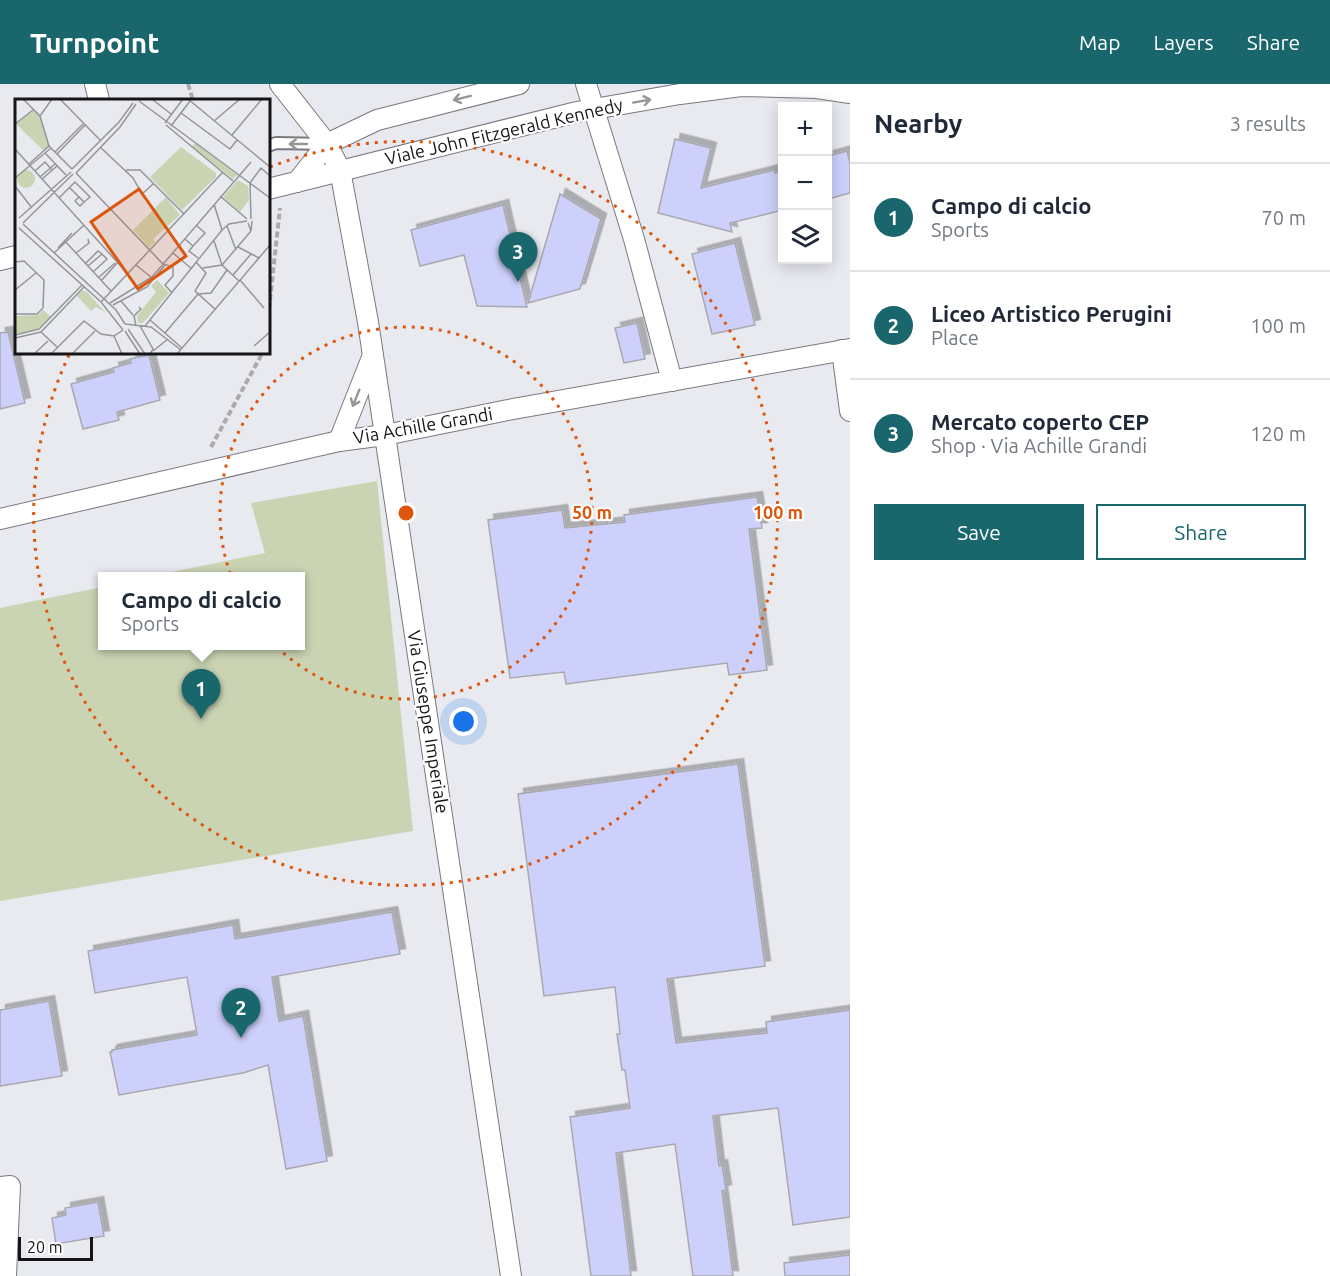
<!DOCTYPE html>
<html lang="en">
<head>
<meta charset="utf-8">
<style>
  :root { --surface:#fff; --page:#f6f6f7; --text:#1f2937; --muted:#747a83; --line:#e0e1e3; --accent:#19676c }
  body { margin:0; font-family:Ubuntu,sans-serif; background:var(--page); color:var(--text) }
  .controls { position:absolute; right:18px; top:18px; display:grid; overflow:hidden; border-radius:0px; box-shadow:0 3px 15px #0003 }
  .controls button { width:54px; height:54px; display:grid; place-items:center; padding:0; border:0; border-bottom:2px solid var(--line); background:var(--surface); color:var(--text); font:30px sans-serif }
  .scale { position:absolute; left:18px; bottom:15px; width:75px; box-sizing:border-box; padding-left:6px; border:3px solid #151517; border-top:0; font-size:16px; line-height:21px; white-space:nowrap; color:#151517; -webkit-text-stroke:4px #fff; paint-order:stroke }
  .you { position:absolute; left:464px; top:638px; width:21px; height:21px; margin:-15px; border:4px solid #fff; border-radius:50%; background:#1a73e8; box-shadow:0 0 0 9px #1a73e833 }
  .badge { display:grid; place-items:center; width:39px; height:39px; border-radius:50%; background:var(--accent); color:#fff; font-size:20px; font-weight:700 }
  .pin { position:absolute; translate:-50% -50px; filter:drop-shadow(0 2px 3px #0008) }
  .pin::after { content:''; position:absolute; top:32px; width:21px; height:18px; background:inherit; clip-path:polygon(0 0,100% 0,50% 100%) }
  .popup { position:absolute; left:98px; top:488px; width:207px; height:78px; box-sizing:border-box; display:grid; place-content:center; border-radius:0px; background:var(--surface); filter:drop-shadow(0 2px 4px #0005); font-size:20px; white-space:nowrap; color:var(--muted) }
  .popup b { font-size:22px; color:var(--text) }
  .popup::after { content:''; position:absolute; left:50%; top:100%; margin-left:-12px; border:12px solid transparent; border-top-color:var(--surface) }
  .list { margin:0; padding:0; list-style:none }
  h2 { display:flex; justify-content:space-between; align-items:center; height:78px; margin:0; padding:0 24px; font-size:26px }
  h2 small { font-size:20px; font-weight:400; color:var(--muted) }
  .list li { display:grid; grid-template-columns:39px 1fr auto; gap:18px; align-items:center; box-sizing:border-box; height:108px; padding:0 24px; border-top:2px solid var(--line) }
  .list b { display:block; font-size:22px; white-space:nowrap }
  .list p { margin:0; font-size:20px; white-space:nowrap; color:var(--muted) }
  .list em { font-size:20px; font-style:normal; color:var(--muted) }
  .actions { display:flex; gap:12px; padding:18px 24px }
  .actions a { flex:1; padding:14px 0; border:2px solid var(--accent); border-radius:0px; text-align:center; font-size:21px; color:var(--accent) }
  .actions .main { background:var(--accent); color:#fff }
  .icon { flex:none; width:33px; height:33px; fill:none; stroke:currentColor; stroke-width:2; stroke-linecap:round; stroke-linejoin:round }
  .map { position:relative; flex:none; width:850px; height:1192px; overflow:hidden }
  header { display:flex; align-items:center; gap:36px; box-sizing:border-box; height:84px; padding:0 30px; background:var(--accent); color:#fff }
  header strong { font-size:28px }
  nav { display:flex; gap:33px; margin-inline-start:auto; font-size:21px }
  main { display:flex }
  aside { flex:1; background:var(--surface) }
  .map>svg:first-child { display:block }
</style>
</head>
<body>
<header>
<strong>Turnpoint</strong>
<nav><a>Map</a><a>Layers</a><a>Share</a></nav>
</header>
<main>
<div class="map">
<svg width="850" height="1192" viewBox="0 0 850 1192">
  <defs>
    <filter id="shadow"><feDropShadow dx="5.5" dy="-5.5" stdDeviation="0" flood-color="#0004"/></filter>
  </defs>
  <rect width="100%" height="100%" fill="#e9eaf0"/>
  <path fill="#cad4b3" d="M 377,397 L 413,747 L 0,817 L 0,524 L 102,503 L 102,562 L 300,562 L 300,492 L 152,492 L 265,469 L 251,419 Z"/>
  <g fill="#cdd0fa" stroke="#a8a9af" stroke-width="1.5" filter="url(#shadow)">
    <path d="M 675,55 L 711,64 L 701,104 L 774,86 L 775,89 L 783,87 L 783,126 L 730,139 L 732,148 L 658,129 Z"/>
    <path d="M 847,67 L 850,79 L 850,109 L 828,115 L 828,72 Z"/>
    <path d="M 560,110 L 601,135 L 580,205 L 528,219 Z"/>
    <path d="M 503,121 L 527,223 L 477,222 L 464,171 L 420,182 L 411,146 Z"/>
    <path d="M 735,159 L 755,241 L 712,250 L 692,170 Z"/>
    <path d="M 637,239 L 645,275 L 624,279 L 615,244 Z"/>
    <path d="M 8,248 L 25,319 L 0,325 L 0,249 Z"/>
    <path d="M 149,271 L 160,316 L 117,328 L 119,336 L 83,345 L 71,300 L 114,288 L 113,284 L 131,279 L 130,275 Z"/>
    <path d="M 757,413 L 762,444 L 749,445 L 767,586 L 729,591 L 727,579 L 566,600 L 564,588 L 510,594 L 488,436 L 562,426 L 565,444 L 625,438 L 624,431 Z"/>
    <path d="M 738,680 L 765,882 L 667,895 L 676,959 L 767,949 L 766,938 L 850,926 L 850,1133 L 793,1141 L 778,1024 L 713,1032 L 719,1082 L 722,1081 L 726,1106 L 722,1107 L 733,1192 L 693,1192 L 675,1060 L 616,1069 L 631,1192 L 591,1192 L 570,1033 L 630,1024 L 625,986 L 622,986 L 617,950 L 620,950 L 615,903 L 544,912 L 518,710 Z"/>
    <path d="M 392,828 L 400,870 L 272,893 L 279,937 L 303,932 L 327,1077 L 286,1085 L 268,981 L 243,989 L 119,1011 L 110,968 L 112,968 L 112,966 L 197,951 L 187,893 L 95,909 L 88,867 L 233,841 L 235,855 Z"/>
    <path d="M 49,917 L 62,992 L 0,1002 L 0,926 Z"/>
    <path d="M 98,1118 L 104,1152 L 56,1160 L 52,1134 L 66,1131 L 65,1124 Z"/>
    <path d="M 850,1171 L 850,1192 L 785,1192 L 784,1179 Z"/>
  </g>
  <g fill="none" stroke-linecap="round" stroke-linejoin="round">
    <defs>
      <path id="service" d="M 268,62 L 276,59 L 327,60"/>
      <g id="minor">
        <path d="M 95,0 L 99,16"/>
        <path d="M 280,0 L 327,60 L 340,86 L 368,238 L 511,1192"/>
        <path d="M 586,0 L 634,155 L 672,297"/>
        <path d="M 297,98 L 327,60 L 377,36 L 519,0"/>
        <path d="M 268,105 L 577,28 L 680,10 L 741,2 L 817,4 L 850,9"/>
        <path d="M 0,176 L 16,172"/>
        <path d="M 842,266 L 850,327"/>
        <path d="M 339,357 L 373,271"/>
        <path d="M 0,435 L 339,357 L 385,351 L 508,326 L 850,265"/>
        <path d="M 0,1103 L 10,1102 L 6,1192"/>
      </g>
    </defs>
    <use href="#service" stroke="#79797f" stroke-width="14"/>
    <use href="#minor" stroke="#79797f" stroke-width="22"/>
    <g stroke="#a9a9ae" stroke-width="4" stroke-dasharray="6 3" stroke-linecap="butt">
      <path d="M 188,0 L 193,16"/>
      <path d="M 268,234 L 280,124"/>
      <path d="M 211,363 L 263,268"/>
    </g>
    <use href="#service" stroke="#fff" stroke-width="10"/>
    <use href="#minor" stroke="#fff" stroke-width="20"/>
  </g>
  <defs><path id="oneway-shaft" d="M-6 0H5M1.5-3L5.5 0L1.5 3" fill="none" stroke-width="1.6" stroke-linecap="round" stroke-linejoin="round" transform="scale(1.5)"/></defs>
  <g stroke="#969697">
    <use href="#oneway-shaft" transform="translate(462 14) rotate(166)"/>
    <use href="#oneway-shaft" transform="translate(642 17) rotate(-10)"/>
    <use href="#oneway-shaft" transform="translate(298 60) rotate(-180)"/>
    <use href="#oneway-shaft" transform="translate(356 314) rotate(112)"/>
  </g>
  <g fill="none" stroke="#dd560d" stroke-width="3" stroke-dasharray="3 6">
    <circle cx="406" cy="429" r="186"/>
    <path d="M270 83A372 372 0 1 1 70 269"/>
  </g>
  <g text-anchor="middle" stroke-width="4.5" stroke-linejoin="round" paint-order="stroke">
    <g font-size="18" fill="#151517" stroke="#fff">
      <text transform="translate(504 48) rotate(-13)" y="6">Viale John Fitzgerald Kennedy</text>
      <text transform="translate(423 342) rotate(-10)" y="6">Via Achille Grandi</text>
      <text transform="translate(428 638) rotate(81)" y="6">Via Giuseppe Imperiale</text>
    </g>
  </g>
  <g transform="translate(15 15)">
    <rect width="255" height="255" fill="#e9eaf0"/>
    <path d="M 18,11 L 25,17 L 34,47 L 28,51 L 1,25 ZM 180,44 L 222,76 L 218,80 L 177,48 ZM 166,48 L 201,74 L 201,78 L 167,111 L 135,78 ZM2 80a9 9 0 1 1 18 0a9 9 0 1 1-18 0ZM 223,81 L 233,87 L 234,101 L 225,113 L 208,98 ZM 151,98 L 165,116 L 138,140 L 140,143 L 134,149 L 118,131 ZM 142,181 L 154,194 L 128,224 L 123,224 L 122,217 L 141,193 L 136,187 ZM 66,192 L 71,192 L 91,214 L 81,208 L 76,212 L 62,197 ZM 28,211 L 36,218 L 22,230 L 0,235 L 0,217 L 23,216 Z" fill="#cad4b3"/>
    <path fill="none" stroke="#949599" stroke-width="1.5" d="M 8,0 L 25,17 L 34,47 L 57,70M 45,0 L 86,42M 137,0 L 156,15M 173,0 L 255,68M 124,2 L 255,99M 166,14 L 215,50 L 222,41M 25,17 L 37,0M 199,22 L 225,0M 150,24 L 168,0M 0,25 L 18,11M 151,26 L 218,82M 156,27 L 175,2M 217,36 L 247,0M 85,48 L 118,79 L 127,95 L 138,85M 0,50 L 113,175M 40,53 L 68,25M 30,54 L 51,76M 42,55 L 70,26M 14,65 L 34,47M 57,70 L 104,23 L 118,4M 111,71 L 125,71 L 169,115M 20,72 L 30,63 L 37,71M 61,74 L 148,165 L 158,168 L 158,177 L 150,186 L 157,194M 61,74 L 105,28 L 121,5M 25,78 L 40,65M 0,79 L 36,49M 27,80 L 42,67M 0,87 L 17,109M 55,89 L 69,103 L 65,107 L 60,102 L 64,98M 205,97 L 232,120M 44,99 L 60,83 L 75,98 L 69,103M 4,119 L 56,73M 236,120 L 235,84 L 246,69 L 255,77M 8,124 L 58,75M 233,124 L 236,132 L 237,122M 8,125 L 101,211 L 110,225M 212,127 L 221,151M 4,129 L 86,203 L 108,231M 207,131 L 214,125 L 232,122M 170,140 L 178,147 L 174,152 L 183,159M 49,141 L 96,192M 199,142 L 207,166 L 224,182M 178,147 L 190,134 L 181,126M 223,148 L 244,159M 43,149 L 57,134M 39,154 L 69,126M 61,154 L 74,144 L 73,140M 158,154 L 177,170M 0,163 L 9,162 L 29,181 L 28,209M 181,163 L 191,174 L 180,192 L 200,210M 70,165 L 83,152 L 87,155 L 73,167M 121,166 L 136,178M 188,169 L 207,166 L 236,132M 78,173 L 92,160 L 87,155M 218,176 L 236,155M 83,179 L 100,164M 225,181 L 249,209M 86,182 L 103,163M 0,191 L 21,174M 106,202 L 118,216M 86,203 L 208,73M 95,204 L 137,178 L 236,63M 98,206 L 132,188 L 150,166M 0,215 L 22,215 L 28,209M 135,221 L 167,249M 110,225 L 136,228 L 166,251M 121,227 L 119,217 L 126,210 L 124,208M 125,227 L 138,250 L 135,255M 130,227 L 207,131 L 199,105M 113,230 L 130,255M 110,232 L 125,255M 26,233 L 42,248M 150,234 L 183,195 L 196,194 L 212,171M 0,236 L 24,230 L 67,186M 99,237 L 107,255M 0,239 L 26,233 L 69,188M 239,247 L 255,233M 138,252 L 153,240M 19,255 L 33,242M 36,255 L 69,222 L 86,235 L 99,237 L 108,231M 57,255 L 80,232M 162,255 L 255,146"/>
    <path fill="#dd560d" fill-opacity="0.15" stroke="#dd560d" stroke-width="3" d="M 124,90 L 171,157 L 123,190 L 76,123 Z"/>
    <rect width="255" height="255" fill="none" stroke="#151517" stroke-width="3"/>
  </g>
  <circle cx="406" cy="429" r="9" fill="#dd560d" stroke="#fff" stroke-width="3"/>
  <g font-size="18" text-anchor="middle" font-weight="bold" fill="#dd560d" stroke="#fff" stroke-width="4.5" stroke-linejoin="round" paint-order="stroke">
    <text x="592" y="435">50 m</text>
    <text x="778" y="435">100 m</text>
  </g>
</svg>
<div class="controls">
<button>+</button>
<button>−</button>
<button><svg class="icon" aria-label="layers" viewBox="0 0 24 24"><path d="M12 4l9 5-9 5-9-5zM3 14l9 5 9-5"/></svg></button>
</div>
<div class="scale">20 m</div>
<div class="you"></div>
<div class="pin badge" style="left:201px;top:635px">1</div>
<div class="popup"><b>Campo di calcio</b>Sports</div>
<div class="pin badge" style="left:241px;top:954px">2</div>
<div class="pin badge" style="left:518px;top:198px">3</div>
</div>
<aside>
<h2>Nearby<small>3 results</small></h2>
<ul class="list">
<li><span class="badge">1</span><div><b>Campo di calcio</b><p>Sports</p></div><em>70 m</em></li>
<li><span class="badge">2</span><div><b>Liceo Artistico Perugini</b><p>Place</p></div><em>100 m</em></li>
<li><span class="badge">3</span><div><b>Mercato coperto CEP</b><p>Shop · Via Achille Grandi</p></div><em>120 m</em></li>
</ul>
<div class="actions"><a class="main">Save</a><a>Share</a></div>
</aside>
</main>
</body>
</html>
